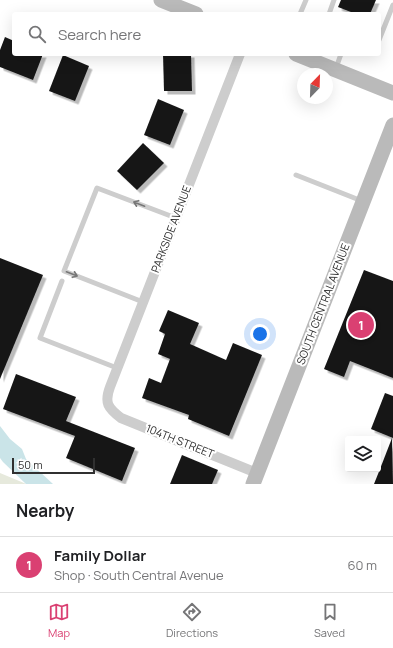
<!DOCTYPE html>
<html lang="en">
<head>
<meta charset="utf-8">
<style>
  :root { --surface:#fff; --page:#f2f2f2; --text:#202124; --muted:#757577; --line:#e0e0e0; --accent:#da4072 }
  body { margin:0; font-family:Manrope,sans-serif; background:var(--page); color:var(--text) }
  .controls { position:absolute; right:12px; bottom:12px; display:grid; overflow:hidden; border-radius:4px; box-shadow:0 4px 16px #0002 }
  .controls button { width:36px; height:36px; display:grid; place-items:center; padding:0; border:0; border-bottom:1px solid var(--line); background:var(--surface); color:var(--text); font:20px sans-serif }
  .compass { position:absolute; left:297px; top:68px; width:36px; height:36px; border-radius:50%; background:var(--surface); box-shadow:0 4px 16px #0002; rotate:23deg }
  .scale { position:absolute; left:12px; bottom:10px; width:83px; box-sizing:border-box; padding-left:4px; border:2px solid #303030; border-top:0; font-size:11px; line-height:14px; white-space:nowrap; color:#303030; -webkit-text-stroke:3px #fff; paint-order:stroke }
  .you { position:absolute; left:260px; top:334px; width:14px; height:14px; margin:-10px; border:3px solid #fff; border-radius:50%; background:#1a73e8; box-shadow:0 0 0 6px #1a73e833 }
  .badge { display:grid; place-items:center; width:26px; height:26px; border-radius:50%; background:var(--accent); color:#fff; font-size:13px; font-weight:700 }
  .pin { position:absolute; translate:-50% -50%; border:2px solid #fff; box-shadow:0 1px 4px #0006 }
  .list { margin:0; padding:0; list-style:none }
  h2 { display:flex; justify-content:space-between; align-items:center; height:52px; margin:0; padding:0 16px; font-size:17px }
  h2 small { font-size:13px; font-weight:400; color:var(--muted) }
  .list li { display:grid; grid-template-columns:26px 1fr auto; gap:12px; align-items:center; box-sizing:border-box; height:56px; padding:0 16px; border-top:1px solid var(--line) }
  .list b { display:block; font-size:15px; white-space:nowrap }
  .list p { margin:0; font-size:13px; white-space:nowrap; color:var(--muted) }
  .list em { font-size:13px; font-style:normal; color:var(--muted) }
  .icon { flex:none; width:22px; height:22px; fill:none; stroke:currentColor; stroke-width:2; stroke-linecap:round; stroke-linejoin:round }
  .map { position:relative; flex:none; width:393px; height:484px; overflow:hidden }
  .search { position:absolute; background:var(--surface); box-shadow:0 4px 16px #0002; left:12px; right:12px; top:12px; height:44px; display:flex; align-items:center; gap:10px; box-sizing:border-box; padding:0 14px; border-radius:4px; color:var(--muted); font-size:15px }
  .sheet { height:108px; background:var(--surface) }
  nav { display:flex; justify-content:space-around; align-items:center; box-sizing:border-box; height:56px; border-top:1px solid var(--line); background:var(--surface); font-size:11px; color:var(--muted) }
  nav a { display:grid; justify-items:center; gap:2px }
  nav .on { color:var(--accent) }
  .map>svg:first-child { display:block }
</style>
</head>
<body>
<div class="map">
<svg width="393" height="484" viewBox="0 0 393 484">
  <defs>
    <filter id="shadow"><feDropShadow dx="3.5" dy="3.5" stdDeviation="0" flood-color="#0004"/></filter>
  </defs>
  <rect width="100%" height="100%" fill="#fff"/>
  <path fill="#e6e9dc" d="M 0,473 L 24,483 L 26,484 L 0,484 Z"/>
  <path fill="#cae4e8" d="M 0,426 L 10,439 L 22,449 L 26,459 L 53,484 L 26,484 L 3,462 L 0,458 Z"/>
  <g fill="#171717" filter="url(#shadow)">
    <path d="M 341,0 L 376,0 L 370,14 L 356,14 L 338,7 Z"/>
    <path d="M 5,37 L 14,41 L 14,54 L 43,54 L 33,80 L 0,67 L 0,50 Z"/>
    <path d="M 163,54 L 191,54 L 192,91 L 164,91 Z"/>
    <path d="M 63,55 L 89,66 L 75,101 L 49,91 Z"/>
    <path d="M 158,99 L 184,110 L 170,145 L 144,135 Z"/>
    <path d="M 143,143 L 164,163 L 137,190 L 117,171 Z"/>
    <path d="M 0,258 L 43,275 L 0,379 Z"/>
    <path d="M 364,270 L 393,281 L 393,378 L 350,361 L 344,377 L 324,369 Z"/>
    <path d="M 168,310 L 199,323 L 190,344 L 226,360 L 233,343 L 262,355 L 229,436 L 188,419 L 189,415 L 142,398 L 149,378 L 161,383 L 170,359 L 158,354 L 165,334 L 159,331 Z"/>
    <path d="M 16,374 L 76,397 L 66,421 L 135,448 L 122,481 L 66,458 L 75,436 L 3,409 Z"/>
    <path d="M 385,393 L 393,396 L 393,438 L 371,429 Z"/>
    <path d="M 392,438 L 393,484 L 374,484 L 380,469 Z"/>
    <path d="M 182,455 L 218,470 L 212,484 L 170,484 Z"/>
  </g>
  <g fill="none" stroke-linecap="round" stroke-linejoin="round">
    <g stroke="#cdcdcd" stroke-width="5">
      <path d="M 300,14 L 306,0"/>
      <path d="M 329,14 L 334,0"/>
      <path d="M 379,40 L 393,5"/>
      <path d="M 336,68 L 341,54"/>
      <path d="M 296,175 L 362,201"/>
      <path d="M 62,281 L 40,338 L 117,368"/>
      <path d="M 143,302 L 64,271 L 97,188 L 176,218"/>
    </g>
    <path stroke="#cdcdcd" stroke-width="10" d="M 240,54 L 110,387 C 104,403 108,408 121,418 L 257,473"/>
    <g stroke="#bababa" stroke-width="15">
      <path d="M 161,0 L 196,14"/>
      <path d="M 296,54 L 393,93"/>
      <path d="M 253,484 L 393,125"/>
    </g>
  </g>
  <defs><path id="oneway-shaft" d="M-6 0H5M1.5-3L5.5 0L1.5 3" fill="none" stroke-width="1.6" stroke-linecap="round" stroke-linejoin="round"/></defs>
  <g stroke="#777">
    <use href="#oneway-shaft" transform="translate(139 204) rotate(-159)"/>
    <use href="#oneway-shaft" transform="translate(72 274) rotate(21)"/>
  </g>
  <g text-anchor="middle" stroke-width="4" stroke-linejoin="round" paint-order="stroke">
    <g font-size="11" fill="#303030" stroke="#fff">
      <text transform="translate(171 229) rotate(-69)" y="4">PARKSIDE AVENUE</text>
      <text transform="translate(323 304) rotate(-69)" y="4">SOUTH CENTRAL AVENUE</text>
      <text transform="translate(180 441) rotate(22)" y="4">104TH STREET</text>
    </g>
  </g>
</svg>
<div class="controls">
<button><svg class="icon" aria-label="layers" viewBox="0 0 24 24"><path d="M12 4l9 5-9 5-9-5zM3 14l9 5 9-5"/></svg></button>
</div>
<svg class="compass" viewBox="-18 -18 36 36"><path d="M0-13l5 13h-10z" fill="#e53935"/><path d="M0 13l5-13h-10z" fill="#757577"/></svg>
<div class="scale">50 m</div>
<div class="you"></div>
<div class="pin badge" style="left:361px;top:325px">1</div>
<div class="search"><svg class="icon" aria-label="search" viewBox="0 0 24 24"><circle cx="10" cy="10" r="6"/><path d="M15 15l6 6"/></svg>Search here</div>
</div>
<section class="sheet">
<h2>Nearby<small></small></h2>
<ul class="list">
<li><span class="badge">1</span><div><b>Family Dollar</b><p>Shop · South Central Avenue</p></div><em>60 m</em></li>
</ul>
</section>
<nav>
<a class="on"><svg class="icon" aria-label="map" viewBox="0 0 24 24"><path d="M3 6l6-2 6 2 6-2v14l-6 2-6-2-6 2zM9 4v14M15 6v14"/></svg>Map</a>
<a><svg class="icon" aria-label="directions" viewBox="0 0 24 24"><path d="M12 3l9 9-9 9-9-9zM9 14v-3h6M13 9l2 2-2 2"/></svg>Directions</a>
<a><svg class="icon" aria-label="saved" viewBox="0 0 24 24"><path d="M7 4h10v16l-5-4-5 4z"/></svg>Saved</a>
</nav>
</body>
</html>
